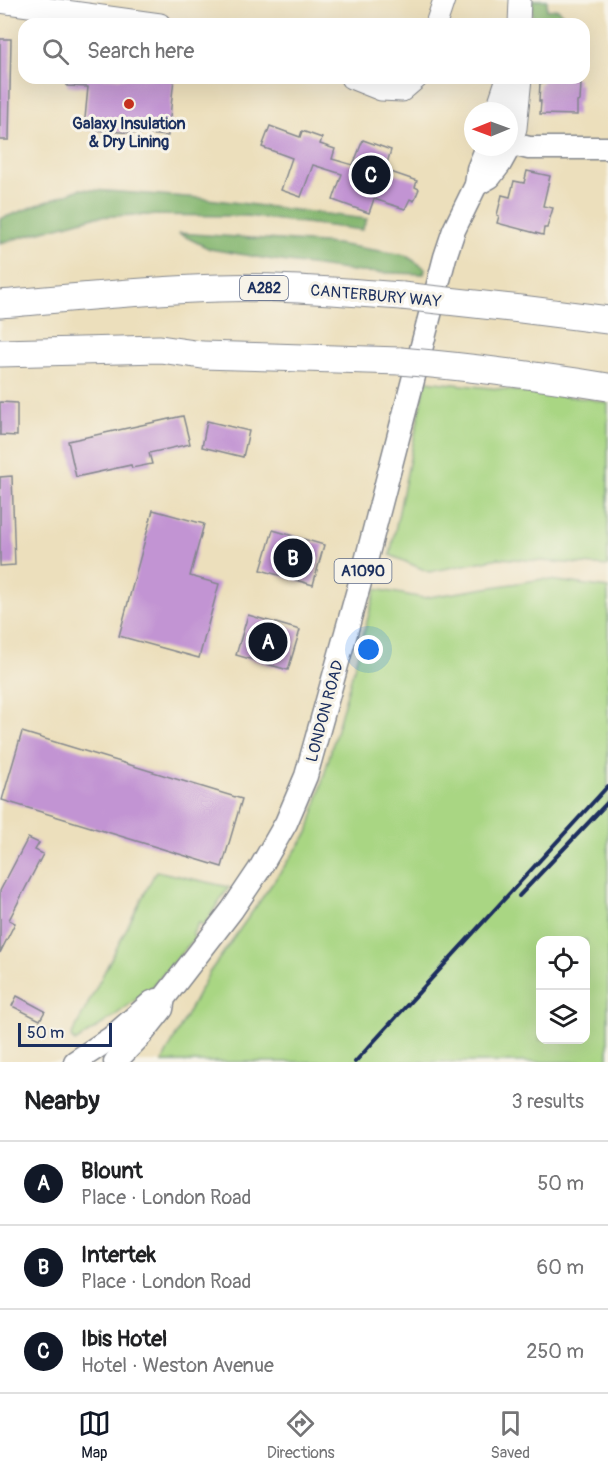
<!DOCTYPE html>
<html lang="en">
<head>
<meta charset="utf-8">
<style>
  :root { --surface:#fff; --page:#f6f6f6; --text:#202124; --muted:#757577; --line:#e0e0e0; --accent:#111827 }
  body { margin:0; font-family:Pangolin,sans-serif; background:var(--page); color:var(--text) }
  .controls { position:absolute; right:18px; bottom:18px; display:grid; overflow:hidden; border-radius:12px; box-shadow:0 6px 24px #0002 }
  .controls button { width:54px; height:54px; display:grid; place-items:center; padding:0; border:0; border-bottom:2px solid var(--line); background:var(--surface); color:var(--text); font:30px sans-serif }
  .compass { position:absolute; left:464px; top:102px; width:54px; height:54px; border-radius:50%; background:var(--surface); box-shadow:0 6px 24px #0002; rotate:269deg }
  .scale { position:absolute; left:18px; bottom:15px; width:94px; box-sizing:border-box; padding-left:6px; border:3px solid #1b2f5e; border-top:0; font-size:16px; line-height:21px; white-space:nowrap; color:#1b2f5e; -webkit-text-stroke:4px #f7f3e8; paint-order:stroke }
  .you { position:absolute; left:369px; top:650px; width:21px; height:21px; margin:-15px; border:4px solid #fff; border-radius:50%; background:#1a73e8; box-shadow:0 0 0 9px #1a73e833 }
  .badge { display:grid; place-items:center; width:39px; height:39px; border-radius:50%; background:var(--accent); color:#fff; font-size:20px; font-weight:700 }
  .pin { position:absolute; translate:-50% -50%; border:3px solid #fff; box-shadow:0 2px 6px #0006 }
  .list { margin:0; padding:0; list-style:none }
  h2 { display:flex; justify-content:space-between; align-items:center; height:78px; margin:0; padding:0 24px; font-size:26px }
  h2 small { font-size:20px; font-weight:400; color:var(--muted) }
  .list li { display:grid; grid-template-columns:39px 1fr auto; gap:18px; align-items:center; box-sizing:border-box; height:84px; padding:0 24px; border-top:2px solid var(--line) }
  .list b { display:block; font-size:22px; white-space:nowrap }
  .list p { margin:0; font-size:20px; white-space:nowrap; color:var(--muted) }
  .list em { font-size:20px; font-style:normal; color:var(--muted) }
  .icon { flex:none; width:33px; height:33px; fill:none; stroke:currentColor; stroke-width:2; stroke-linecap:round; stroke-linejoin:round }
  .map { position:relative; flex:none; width:608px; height:1062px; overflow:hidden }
  .search { position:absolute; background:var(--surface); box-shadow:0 6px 24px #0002; left:18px; right:18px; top:18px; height:66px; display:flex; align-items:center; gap:15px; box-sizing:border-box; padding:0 21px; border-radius:18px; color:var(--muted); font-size:22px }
  .sheet { height:330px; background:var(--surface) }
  nav { display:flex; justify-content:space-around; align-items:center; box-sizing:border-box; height:84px; border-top:2px solid var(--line); background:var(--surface); font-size:16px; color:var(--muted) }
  nav a { display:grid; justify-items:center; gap:3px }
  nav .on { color:var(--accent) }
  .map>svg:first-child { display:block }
</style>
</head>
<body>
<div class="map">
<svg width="608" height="1062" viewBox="0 0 608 1062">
  <rect width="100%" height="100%" fill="#f7f3e8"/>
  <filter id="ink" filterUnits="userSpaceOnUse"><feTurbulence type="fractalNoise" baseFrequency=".0167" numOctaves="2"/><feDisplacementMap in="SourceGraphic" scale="12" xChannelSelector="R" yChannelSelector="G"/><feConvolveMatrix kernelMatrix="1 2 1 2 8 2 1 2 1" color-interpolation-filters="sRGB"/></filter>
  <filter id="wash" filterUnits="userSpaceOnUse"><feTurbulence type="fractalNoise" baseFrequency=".008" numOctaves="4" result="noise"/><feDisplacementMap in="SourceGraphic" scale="24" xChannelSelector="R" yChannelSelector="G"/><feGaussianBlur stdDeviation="1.35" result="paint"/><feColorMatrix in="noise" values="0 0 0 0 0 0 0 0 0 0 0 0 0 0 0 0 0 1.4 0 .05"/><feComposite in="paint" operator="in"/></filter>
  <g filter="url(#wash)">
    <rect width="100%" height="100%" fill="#ecdfbc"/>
    <g fill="#a9d683" stroke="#628270" stroke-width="1.5" fill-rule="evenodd">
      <path d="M 426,381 L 590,399 L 608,403 L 608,566 L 499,558 L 429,572 L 390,555 Z"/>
      <path d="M 543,579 L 608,588 L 608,1062 L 162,1062 L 209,973 L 308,833 L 376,589 L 423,598 ZM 586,940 L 586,1040 L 540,1040 L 540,940 Z"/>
      <path d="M 156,871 L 229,887 L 204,925 L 199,923 L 193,933 L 194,939 L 151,988 L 113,1017 L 75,1042 L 71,1037 Z"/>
    </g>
    <g fill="#86b771" stroke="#507368" stroke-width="1.5">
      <path d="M 532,0 L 547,0 L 547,10 L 558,9 L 570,23 L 574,24 L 533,24 Z"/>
      <path d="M 80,189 L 200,198 L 367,219 L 362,230 L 246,216 L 135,215 L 94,217 L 0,243 L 0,219 Z"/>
      <path d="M 178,233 L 336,244 L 405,255 L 425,268 L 424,274 L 360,272 L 274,260 L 210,249 Z"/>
    </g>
    <g id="blocks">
      <g fill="#c294d3">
        <path d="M 0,39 L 11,39 L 9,140 L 0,140 Z"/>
        <path d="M 67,78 L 174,78 L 168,136 L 84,129 L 88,87 L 67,86 Z"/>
        <path d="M 542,78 L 578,78 L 577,84 L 581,84 L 580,101 L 577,102 L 577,115 L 540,114 L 541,101 L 539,101 L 540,83 L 542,83 Z"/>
        <path d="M 270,126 L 300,137 L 302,131 L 322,138 L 320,144 L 335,149 L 332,159 L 353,165 L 363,140 L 391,150 L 385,170 L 417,181 L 415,187 L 419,189 L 414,201 L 410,199 L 405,209 L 374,199 L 369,213 L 333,200 L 342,174 L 313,165 L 301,197 L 281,190 L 292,158 L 262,147 Z"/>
        <path d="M 527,171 L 550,176 L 543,206 L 553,208 L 547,228 L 544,228 L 543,235 L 497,223 L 499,216 L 497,215 L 502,195 L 510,197 L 514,181 L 524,183 Z"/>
        <path d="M 0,402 L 17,403 L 17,436 L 0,435 Z"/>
        <path d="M 183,416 L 190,444 L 149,453 L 152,464 L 132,468 L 131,465 L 76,477 L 68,441 Z"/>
        <path d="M 207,421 L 249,431 L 243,457 L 202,447 Z"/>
        <path d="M 12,476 L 15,565 L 0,566 L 0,477 Z"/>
        <path d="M 153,510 L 204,524 L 190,576 L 219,584 L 199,658 L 119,636 Z"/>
        <path d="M 273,530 L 324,545 L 313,585 L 261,570 Z"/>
        <path d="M 248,615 L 300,630 L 288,670 L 236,655 Z"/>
        <path d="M 22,732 L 242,799 L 222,867 L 2,800 Z"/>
        <path d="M 28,838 L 39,843 L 35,850 L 43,854 L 9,920 L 15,923 L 0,953 L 0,891 Z"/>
        <path d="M 17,996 L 45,1011 L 40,1020 L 12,1006 Z"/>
      </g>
    </g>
  </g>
  <g filter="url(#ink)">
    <use href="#blocks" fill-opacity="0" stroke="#84878d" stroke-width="1.5"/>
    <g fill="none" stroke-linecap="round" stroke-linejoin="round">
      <defs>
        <g id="secondary">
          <path d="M 0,2 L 160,24"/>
          <path d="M 436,24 L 444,0"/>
          <path d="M 519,24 L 520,0"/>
          <path d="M 351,78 L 381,90 L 402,91 L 417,78"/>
          <path d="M 496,111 L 507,78"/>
          <path d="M 511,144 L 516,128 L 521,78"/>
        </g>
        <g id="primary">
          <path d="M 509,143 L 529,148 L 608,148"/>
          <path d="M 476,185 L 490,177 L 500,164 L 511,144"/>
          <path d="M 75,1062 L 111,1038 L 152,1002 L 157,1000"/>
          <path d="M 115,1062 L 143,1033 L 162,1009 L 164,998 L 232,910 L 259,870 L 286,823 L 306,776 L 366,561 L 445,257 L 454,230 L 476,185 L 478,169 L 487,147"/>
        </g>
        <g id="highway">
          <path d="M 0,304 C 73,298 146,290 219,288 C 280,286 341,292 402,296"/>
          <path d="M 0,353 L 160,349 L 202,355 L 400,361"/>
        </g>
      </defs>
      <use href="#secondary" stroke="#84878d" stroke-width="23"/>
      <use href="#primary" stroke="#84878d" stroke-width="25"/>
      <use href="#highway" stroke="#84878d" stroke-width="29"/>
      <use href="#secondary" stroke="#fff" stroke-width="21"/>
      <use href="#primary" stroke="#fff" stroke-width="22"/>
      <use href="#highway" stroke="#fff" stroke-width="27"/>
      <g stroke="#1b2f5e" stroke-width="4">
        <path d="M 519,896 L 608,802"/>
        <path d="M 355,1062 L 608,786"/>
      </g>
      <defs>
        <g id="highway-bridge">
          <path d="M 402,296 L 521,309 L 608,320"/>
          <path d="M 400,361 C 470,367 539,376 608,387"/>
        </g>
      </defs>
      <use href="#highway-bridge" stroke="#84878d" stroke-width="29" stroke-linecap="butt"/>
      <use href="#highway-bridge" stroke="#fff" stroke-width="27"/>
    </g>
  </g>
  <circle fill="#c8321e" stroke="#f7f3e8" stroke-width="2" cx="129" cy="104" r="6"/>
  <g text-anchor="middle" stroke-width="6" stroke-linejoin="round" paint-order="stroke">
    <g fill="#f7f3e8" stroke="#5d6a87" stroke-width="1.5">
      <rect x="240" y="276" width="48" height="24" rx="4.5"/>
      <rect x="334.5" y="559" width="57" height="24" rx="4.5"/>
    </g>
    <g font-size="15" font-weight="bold" fill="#1b2f5e">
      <text x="264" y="293">A282</text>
      <text x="363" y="576">A1090</text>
    </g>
    <g font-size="16" font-weight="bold" fill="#1b2f5e" stroke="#f7f3e8">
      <text x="129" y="129">Galaxy Insulation<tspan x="129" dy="18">&amp; Dry Lining</tspan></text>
    </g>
    <g font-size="16" fill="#1b2f5e" stroke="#f7f3e8">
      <text transform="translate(376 295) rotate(5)" y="6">CANTERBURY WAY</text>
      <text transform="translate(324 711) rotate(-75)" y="6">LONDON ROAD</text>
    </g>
  </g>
</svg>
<div class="controls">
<button><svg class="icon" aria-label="locate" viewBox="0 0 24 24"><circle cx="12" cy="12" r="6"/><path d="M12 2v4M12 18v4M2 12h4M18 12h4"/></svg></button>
<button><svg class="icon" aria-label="layers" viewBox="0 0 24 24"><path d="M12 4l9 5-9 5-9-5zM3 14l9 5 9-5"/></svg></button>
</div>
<svg class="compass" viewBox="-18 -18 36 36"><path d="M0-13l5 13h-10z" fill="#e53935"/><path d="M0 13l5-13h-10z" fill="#757577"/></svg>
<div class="scale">50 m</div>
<div class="you"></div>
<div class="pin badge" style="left:268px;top:642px">A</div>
<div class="pin badge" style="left:293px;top:558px">B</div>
<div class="pin badge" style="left:371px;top:175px">C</div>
<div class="search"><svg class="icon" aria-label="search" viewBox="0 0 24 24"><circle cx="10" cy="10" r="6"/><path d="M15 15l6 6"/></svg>Search here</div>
</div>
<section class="sheet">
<h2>Nearby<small>3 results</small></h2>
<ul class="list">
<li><span class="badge">A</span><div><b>Blount</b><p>Place · London Road</p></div><em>50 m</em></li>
<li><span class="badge">B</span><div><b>Intertek</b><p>Place · London Road</p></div><em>60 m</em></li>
<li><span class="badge">C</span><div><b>Ibis Hotel</b><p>Hotel · Weston Avenue</p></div><em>250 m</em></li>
</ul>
</section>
<nav>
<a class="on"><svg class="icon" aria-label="map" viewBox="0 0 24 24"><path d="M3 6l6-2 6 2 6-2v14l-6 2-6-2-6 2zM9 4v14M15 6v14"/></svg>Map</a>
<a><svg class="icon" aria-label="directions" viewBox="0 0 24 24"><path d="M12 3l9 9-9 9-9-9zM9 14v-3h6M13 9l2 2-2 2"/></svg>Directions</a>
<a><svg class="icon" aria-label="saved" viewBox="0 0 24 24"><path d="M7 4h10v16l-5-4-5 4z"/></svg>Saved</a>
</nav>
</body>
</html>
